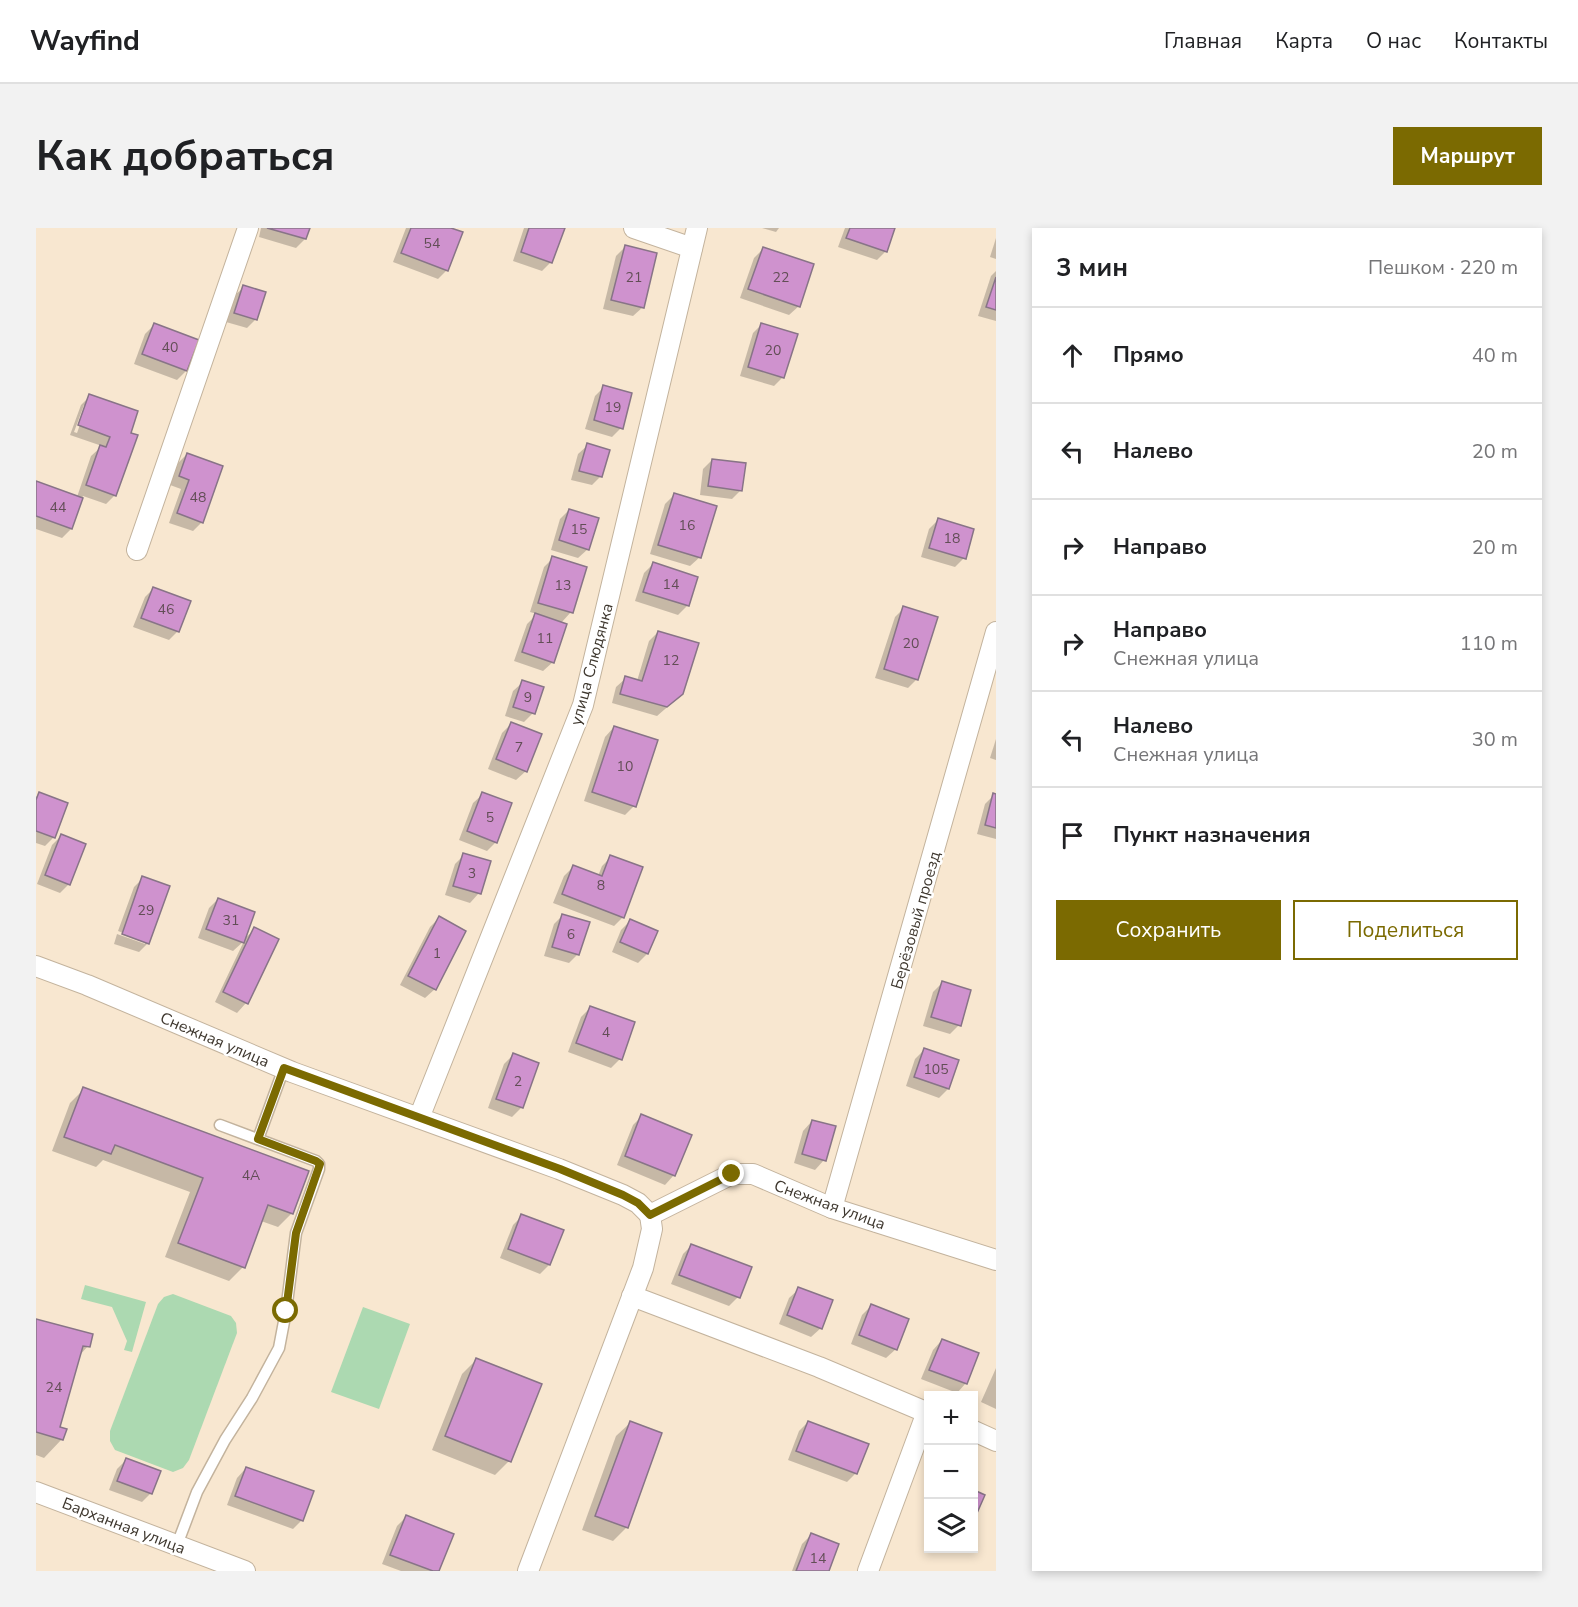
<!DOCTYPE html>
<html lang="ru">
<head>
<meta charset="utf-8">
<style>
  :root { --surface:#fff; --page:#f2f2f2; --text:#202124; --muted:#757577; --line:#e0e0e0; --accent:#7b6a01 }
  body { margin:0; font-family:"Nunito Sans",sans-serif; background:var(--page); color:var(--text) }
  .controls { position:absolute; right:18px; bottom:18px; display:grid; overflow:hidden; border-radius:0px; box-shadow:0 3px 9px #0003 }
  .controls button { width:54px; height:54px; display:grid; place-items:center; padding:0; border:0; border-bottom:2px solid var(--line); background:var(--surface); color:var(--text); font:30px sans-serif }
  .stop { position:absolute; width:18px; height:18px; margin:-14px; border:4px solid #7b6a01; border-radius:50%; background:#fff }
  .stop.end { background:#7b6a01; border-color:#fff; box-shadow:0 2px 6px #0008 }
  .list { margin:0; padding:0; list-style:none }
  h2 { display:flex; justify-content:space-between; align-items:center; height:78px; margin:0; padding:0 24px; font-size:26px }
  h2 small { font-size:20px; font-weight:400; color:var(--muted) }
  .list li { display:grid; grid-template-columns:39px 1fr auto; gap:18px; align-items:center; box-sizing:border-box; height:96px; padding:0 24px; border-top:2px solid var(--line) }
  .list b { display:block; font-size:22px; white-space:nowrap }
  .list p { margin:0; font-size:20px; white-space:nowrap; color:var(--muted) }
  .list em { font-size:20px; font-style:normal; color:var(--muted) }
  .actions { display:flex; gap:12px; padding:18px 24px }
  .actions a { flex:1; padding:14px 0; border:2px solid var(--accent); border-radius:0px; text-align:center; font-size:21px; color:var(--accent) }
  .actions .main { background:var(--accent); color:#fff }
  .icon { flex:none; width:33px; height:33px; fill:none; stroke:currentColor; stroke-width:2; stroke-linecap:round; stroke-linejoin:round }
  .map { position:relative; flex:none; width:960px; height:1343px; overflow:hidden; border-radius:0px }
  header { display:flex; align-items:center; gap:36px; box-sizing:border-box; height:84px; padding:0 30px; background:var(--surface); border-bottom:2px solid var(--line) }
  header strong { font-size:28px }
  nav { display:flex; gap:33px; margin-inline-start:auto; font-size:21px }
  .intro { display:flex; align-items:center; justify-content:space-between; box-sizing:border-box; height:144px; padding:0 36px }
  h1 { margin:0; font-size:42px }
  .button { padding:15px 27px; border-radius:0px; background:var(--accent); color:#fff; font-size:21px; font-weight:700 }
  main { display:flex; gap:36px; padding:0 36px }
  aside { flex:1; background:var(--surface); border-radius:0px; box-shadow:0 3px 9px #0003 }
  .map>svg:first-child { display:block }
</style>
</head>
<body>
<header>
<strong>Wayfind</strong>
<nav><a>Главная</a><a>Карта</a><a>О нас</a><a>Контакты</a></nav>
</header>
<div class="intro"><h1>Как добраться</h1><a class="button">Маршрут</a></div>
<main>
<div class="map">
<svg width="960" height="1343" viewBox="0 0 960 1343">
  <rect width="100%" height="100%" fill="#f8e7d0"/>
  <g fill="#acd9b1">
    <path d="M 49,1057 L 110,1074 L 96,1124 L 88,1122 L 91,1113 L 76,1079 L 45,1071 Z"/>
    <path d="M 137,1066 L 195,1088 L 200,1095 L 201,1105 L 153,1232 L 147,1240 L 137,1244 L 79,1222 L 74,1213 L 74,1203 L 122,1076 L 128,1069 Z"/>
    <path d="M 327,1079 L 374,1096 L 343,1181 L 295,1164 Z"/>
  </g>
  <g fill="#0003" fill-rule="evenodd">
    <path d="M 225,0 L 272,0 L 269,11 L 260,20 L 223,9 Z"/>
    <path d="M 370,0 L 411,0 L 411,42 L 402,51 L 357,34 Z"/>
    <path d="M 488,0 L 527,0 L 515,34 L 506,43 L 477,33 Z"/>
    <path d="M 726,0 L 743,0 L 740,4 Z"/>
    <path d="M 809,0 L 858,0 L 850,23 L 841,32 L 802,19 Z"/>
    <path d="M 960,10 L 960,31 L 954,29 Z"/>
    <path d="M 589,19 L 607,79 L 597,88 L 567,81 L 580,28 Z"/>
    <path d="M 727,21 L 763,78 L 753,87 L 704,70 L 718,30 Z"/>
    <path d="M 960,43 L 960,93 L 942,88 L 955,48 Z"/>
    <path d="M 208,59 L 220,91 L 211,100 L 190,94 L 198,68 Z"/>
    <path d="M 726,96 L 747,149 L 738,158 L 704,148 L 717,105 Z"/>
    <path d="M 118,97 L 150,143 L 141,152 L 98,136 L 109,106 Z"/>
    <path d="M 568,159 L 585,200 L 576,209 L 549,201 L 559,168 Z"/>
    <path d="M 54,168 L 100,184 L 79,267 L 70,276 L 47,268 L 35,301 L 26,310 L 0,301 L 0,255 L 41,269 L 55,228 L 66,218 L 34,207 L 45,177 ZM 48,177 L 51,177 L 41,205 L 38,204 Z"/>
    <path d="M 552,217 L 565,248 L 556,257 L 535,252 L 542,226 Z"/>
    <path d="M 151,226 L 166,294 L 157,303 L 133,295 L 145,261 L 134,257 L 142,235 Z"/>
    <path d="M 676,232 L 705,262 L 696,271 L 664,267 L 667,241 Z"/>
    <path d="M 638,267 L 664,329 L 654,338 L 614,326 L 629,276 Z"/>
    <path d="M 533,282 L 552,321 L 542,330 L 515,322 L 524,291 Z"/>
    <path d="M 902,292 L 928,330 L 919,339 L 885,329 L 893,301 Z"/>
    <path d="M 517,330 L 535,384 L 525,395 L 517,434 L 507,443 L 478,433 L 491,396 L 501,386 L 494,384 L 508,339 Z"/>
    <path d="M 617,336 L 660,350 L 651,378 L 642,387 L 599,373 L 608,345 Z"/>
    <path d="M 118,360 L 142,403 L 133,412 L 97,399 L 109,369 Z"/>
    <path d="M 868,380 L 881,451 L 872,460 L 839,450 L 859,389 Z"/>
    <path d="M 622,404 L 636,475 L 621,488 L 576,475 L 580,459 L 590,450 L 601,453 L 613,413 Z"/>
    <path d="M 487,454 L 497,485 L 488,494 L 469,488 L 477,463 Z"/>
    <path d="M 475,496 L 490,543 L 480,552 L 452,541 L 466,505 Z"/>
    <path d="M 578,499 L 598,578 L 589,587 L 548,573 L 569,509 Z"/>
    <path d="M 960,511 L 960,532 L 954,530 Z"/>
    <path d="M 4,565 L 18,609 L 9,618 L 0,615 L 0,569 Z"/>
    <path d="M 447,566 L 460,614 L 451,623 L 423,612 L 437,575 Z"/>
    <path d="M 958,567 L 960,568 L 960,611 L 941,606 L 949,576 Z"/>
    <path d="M 25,608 L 33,656 L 24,665 L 1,656 L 16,617 Z"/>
    <path d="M 428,627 L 443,665 L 434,675 L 409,667 L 419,636 Z"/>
    <path d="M 575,629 L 587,689 L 578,698 L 517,675 L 528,648 L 537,639 L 562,648 L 566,638 Z"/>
    <path d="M 107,650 L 112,715 L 103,724 L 78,716 L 81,706 L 109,716 L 109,713 L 82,703 L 98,659 Z"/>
    <path d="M 182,671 L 207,712 L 219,701 L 241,711 L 210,775 L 201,785 L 179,774 L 208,713 L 197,723 L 162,710 L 173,680 Z"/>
    <path d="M 527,687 L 542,726 L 533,735 L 508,728 L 518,696 Z"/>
    <path d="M 403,690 L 399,761 L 389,770 L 364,757 L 394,699 Z"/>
    <path d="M 594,693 L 611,726 L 602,735 L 576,724 L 585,702 Z"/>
    <path d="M 906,755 L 923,797 L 914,806 L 887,798 L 897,764 Z"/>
    <path d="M 554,780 L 584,831 L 575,840 L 532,824 L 545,789 Z"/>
    <path d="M 888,822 L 912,861 L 903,870 L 870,858 L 879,831 Z"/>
    <path d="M 477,827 L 501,835 L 485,880 L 476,889 L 452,880 L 468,836 Z"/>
    <path d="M 48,861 L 256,985 L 242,999 L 225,993 L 207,1039 L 193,1053 L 129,1029 L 154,964 L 67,932 L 60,939 L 16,923 L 34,875 Z"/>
    <path d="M 606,888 L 638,947 L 629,957 L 581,937 L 597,897 Z"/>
    <path d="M 776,893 L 788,932 L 779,942 L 758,935 L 767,903 Z"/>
    <path d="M 486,988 L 513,1037 L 504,1046 L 464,1030 L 477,997 Z"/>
    <path d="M 656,1017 L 702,1069 L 693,1078 L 635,1056 L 647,1026 Z"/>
    <path d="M 763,1061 L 785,1100 L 775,1109 L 743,1096 L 753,1070 Z"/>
    <path d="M 835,1078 L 860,1121 L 850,1130 L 815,1116 L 826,1087 Z"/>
    <path d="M 0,1092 L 52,1118 L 43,1128 L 22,1200 L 26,1211 L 8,1230 L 0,1227 Z"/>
    <path d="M 906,1112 L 930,1155 L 921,1165 L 885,1151 L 897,1122 Z"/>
    <path d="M 440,1132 L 473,1233 L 459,1247 L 396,1222 L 426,1146 Z"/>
    <path d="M 960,1140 L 960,1181 L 945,1174 Z"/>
    <path d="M 772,1194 L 820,1245 L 811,1254 L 752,1232 L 763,1203 Z"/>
    <path d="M 594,1195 L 591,1299 L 577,1313 L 546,1302 L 580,1208 Z"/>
    <path d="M 90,1232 L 115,1265 L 106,1274 L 73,1262 L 81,1241 Z"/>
    <path d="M 210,1240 L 266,1292 L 257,1301 L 191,1277 L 201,1250 Z"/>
    <path d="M 370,1289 L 402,1343 L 365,1343 L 346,1336 L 361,1298 Z"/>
    <path d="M 775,1307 L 791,1343 L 756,1343 L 766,1316 Z"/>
  </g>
  <g fill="#cf92ce" stroke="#887487" stroke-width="1.5">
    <path d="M 231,0 L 274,0 L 270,11 Z"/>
    <path d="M 375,0 L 415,0 L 427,4 L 412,43 L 365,25 Z"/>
    <path d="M 493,0 L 529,0 L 516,35 L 485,24 Z"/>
    <path d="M 814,0 L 859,0 L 851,24 L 810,10 Z"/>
    <path d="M 589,17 L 621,25 L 608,80 L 575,72 Z"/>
    <path d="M 727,19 L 778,36 L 764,79 L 712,61 Z"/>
    <path d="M 960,49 L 960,82 L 950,79 Z"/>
    <path d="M 207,57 L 230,64 L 221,92 L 198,85 Z"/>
    <path d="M 118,95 L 163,112 L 151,143 L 106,126 Z"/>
    <path d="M 725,95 L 762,106 L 748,150 L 712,139 Z"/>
    <path d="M 567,157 L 596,165 L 587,201 L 558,192 Z"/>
    <path d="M 53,166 L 102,183 L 95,205 L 102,207 L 80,268 L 50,257 L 64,217 L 70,219 L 74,209 L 42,197 Z"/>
    <path d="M 551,215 L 574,222 L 566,249 L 543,243 Z"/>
    <path d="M 151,225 L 187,238 L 167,295 L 141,285 L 153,252 L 143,248 Z"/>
    <path d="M 676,231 L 710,235 L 706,263 L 672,258 Z"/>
    <path d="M 0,253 L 47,270 L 36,301 L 0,288 Z"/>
    <path d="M 638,265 L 681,278 L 665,330 L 622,317 Z"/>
    <path d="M 533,281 L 563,290 L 553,322 L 523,312 Z"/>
    <path d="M 902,290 L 938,301 L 930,331 L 893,320 Z"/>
    <path d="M 516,328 L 551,339 L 537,385 L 502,375 Z"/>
    <path d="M 617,334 L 662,349 L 653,378 L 607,364 Z"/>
    <path d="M 117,359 L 155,373 L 143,404 L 105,390 Z"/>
    <path d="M 867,378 L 902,389 L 882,452 L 848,441 Z"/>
    <path d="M 499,385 L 531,396 L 518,435 L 486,424 Z"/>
    <path d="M 622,403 L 663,415 L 647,466 L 631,479 L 584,466 L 589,448 L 606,453 Z"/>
    <path d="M 486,452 L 508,459 L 499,486 L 477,479 Z"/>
    <path d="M 475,494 L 506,506 L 491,544 L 460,531 Z"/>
    <path d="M 578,498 L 622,512 L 600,579 L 556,564 Z"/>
    <path d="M 3,564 L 32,575 L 19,610 L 0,603 L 0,572 Z"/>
    <path d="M 446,564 L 476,575 L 461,615 L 431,603 Z"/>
    <path d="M 957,565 L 960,566 L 960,600 L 949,597 Z"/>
    <path d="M 25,606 L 50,616 L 34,657 L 9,647 Z"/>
    <path d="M 427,625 L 455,633 L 445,666 L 417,658 Z"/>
    <path d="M 574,627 L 607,639 L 588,690 L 526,666 L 537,637 L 566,648 Z"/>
    <path d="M 106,648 L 134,658 L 113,716 L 86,706 Z"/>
    <path d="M 182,670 L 219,684 L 208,715 L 170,701 Z"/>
    <path d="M 526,686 L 554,694 L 543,727 L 516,719 Z"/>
    <path d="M 403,688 L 430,703 L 400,762 L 372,748 Z"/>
    <path d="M 594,691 L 622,703 L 612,726 L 584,714 Z"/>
    <path d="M 218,699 L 243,711 L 212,776 L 187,764 Z"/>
    <path d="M 906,753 L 935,762 L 925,798 L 895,789 Z"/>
    <path d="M 554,778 L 599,794 L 586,832 L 540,815 Z"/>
    <path d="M 888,820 L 923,832 L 913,861 L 878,849 Z"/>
    <path d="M 477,825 L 503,835 L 487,880 L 460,871 Z"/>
    <path d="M 47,859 L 273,943 L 257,986 L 232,977 L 209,1040 L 142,1015 L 167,950 L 79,917 L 75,926 L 28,909 Z"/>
    <path d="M 605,886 L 656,907 L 639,948 L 589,928 Z"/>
    <path d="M 776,892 L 800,898 L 790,933 L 766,926 Z"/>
    <path d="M 485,986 L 528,1002 L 514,1037 L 472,1021 Z"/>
    <path d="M 655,1016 L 716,1039 L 704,1070 L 643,1047 Z"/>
    <path d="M 762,1059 L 797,1072 L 786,1101 L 751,1087 Z"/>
    <path d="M 835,1076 L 873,1091 L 861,1122 L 823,1107 Z"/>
    <path d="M 0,1091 L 57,1106 L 54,1119 L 47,1118 L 24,1199 L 31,1201 L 27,1212 L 0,1204 Z"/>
    <path d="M 906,1111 L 943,1125 L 931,1156 L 893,1142 Z"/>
    <path d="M 440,1130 L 506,1156 L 475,1234 L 409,1208 Z"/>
    <path d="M 594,1193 L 626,1205 L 592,1300 L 559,1288 Z"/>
    <path d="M 772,1193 L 833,1216 L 821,1246 L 760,1223 Z"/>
    <path d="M 90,1230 L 125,1243 L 116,1266 L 81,1253 Z"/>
    <path d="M 210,1239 L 278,1263 L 267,1293 L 199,1268 Z"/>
    <path d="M 938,1262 L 949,1267 L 938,1292 Z"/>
    <path d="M 370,1287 L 418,1306 L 403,1343 L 397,1343 L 354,1327 Z"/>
    <path d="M 775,1305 L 803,1316 L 793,1343 L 760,1343 Z"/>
  </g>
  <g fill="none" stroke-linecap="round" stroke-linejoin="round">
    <defs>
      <g id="lane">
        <path d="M 222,911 L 248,840"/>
        <path d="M 141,1317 L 161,1264 L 189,1212 L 216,1170 L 243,1120 L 250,1083 L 260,1005 L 283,941 L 283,936 L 280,933 L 184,897"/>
      </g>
      <g id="street">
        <path d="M 598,0 L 656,20"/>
        <path d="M 101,322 L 212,0"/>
        <path d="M 0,738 L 51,757 L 256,844 L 523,941 L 587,967 L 602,975 L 614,987"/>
        <path d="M 383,890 L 547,477 L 661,0"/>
        <path d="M 796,980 L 960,404"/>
        <path d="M 614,987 L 696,946 L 717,946 L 796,980 L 960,1032"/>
        <path d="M 596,1068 L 783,1139 L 892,1185"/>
        <path d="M 938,1203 L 960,1213"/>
        <path d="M 0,1264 L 209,1343"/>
        <path d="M 492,1343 L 607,1040 L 616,1001 L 614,987"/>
        <path d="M 832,1343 L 891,1184"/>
      </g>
    </defs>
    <use href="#lane" stroke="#c3b39d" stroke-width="13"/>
    <use href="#street" stroke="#c3b39d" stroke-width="22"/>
    <use href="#lane" stroke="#fff" stroke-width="10"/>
    <use href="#street" stroke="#fff" stroke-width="20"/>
  </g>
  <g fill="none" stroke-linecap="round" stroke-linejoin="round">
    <path stroke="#7b6a01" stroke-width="8" d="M 250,1083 L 260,1005 L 284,936 L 280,933 L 222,911 L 248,840 L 524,941 L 587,967 L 602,975 L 614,987 L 696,946"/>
  </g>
  <g text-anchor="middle" stroke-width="5" stroke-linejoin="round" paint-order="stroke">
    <g font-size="14" fill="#624e56">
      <text x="396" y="20">54</text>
      <text x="598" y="54">21</text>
      <text x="745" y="54">22</text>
      <text x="134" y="124">40</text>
      <text x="737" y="127">20</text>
      <text x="577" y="184">19</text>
      <text x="162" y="274">48</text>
      <text x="22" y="284">44</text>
      <text x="651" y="302">16</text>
      <text x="543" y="306">15</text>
      <text x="916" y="315">18</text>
      <text x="635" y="361">14</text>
      <text x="527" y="362">13</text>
      <text x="130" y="386">46</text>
      <text x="509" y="415">11</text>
      <text x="875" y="420">20</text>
      <text x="635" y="437">12</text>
      <text x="492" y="474">9</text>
      <text x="483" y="524">7</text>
      <text x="589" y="543">10</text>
      <text x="454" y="594">5</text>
      <text x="436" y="650">3</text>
      <text x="565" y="662">8</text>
      <text x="110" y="687">29</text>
      <text x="195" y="697">31</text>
      <text x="535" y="711">6</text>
      <text x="401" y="730">1</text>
      <text x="570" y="809">4</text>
      <text x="900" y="846">105</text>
      <text x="482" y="858">2</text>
      <text x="215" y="952">4А</text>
      <text x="18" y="1164">24</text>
      <text x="782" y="1335">14</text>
    </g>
    <g font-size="16" fill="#3e372e" stroke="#fff">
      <text transform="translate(555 436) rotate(-75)" y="6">улица Слюдянка</text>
      <text transform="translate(879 692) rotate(-74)" y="6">Берёзовый проезд</text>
      <text transform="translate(179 811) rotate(23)" y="6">Снежная улица</text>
      <text transform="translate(794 976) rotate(20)" y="6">Снежная улица</text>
      <text transform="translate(88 1297) rotate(21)" y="6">Барханная улица</text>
    </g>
  </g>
</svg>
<div class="controls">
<button>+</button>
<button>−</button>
<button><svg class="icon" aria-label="layers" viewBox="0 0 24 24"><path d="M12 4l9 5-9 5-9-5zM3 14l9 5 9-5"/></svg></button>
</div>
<div class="stop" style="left:250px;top:1083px"></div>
<div class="stop end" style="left:696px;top:946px"></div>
</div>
<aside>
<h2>3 мин<small>Пешком · 220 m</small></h2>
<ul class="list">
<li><svg class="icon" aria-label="ahead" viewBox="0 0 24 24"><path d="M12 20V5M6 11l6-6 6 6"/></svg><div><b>Прямо</b></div><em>40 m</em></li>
<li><svg class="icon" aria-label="left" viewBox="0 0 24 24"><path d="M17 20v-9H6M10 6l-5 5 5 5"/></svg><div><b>Налево</b></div><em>20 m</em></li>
<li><svg class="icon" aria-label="right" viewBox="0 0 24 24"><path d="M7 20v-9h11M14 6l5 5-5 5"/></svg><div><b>Направо</b></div><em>20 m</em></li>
<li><svg class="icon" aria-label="right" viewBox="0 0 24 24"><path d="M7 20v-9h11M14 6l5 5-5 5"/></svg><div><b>Направо</b><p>Снежная улица</p></div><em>110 m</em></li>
<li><svg class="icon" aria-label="left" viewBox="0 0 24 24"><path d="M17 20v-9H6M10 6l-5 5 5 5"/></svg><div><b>Налево</b><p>Снежная улица</p></div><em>30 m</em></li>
<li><svg class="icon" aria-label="arrive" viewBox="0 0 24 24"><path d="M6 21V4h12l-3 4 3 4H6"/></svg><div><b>Пункт назначения</b></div></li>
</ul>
<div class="actions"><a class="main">Сохранить</a><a>Поделиться</a></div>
</aside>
</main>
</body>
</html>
